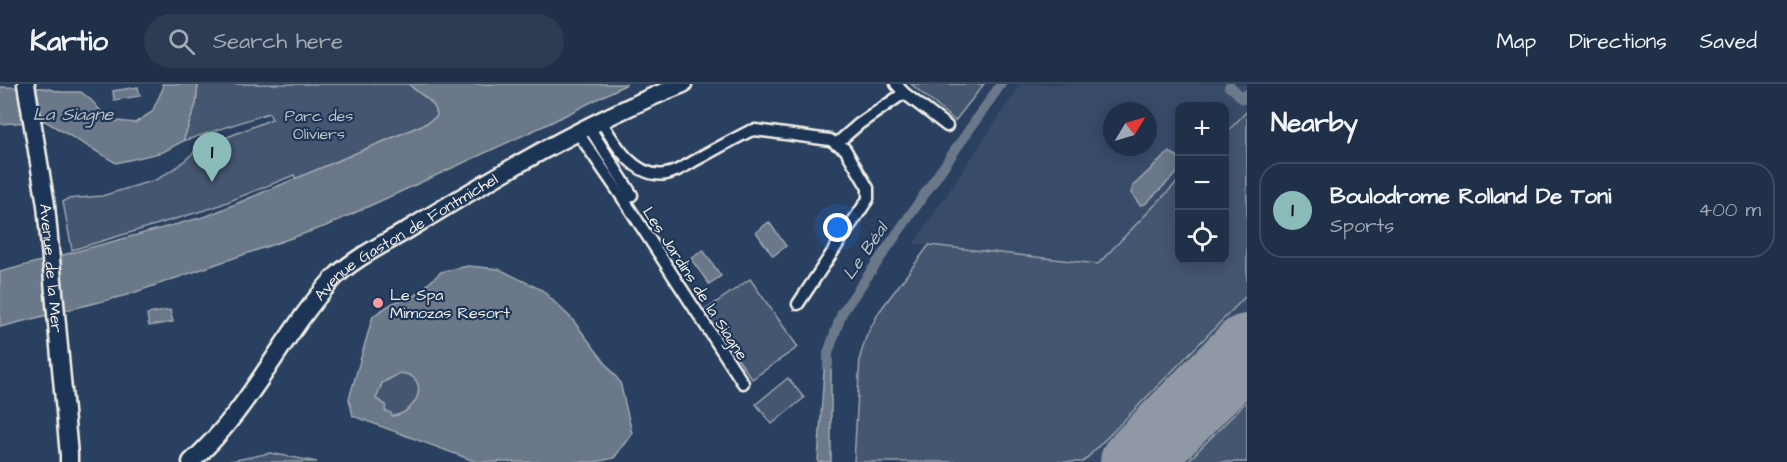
<!DOCTYPE html>
<html lang="en">
<head>
<meta charset="utf-8">
<style>
  :root { --surface:#203048; --page:#2d3c52; --text:#f1f3f6; --muted:#a2a9b4; --line:#3d4b60; --accent:#8bbbb9 }
  body { margin:0; font-family:"Architects Daughter",sans-serif; background:var(--page); color:var(--text) }
  .controls { position:absolute; right:18px; top:18px; display:grid; overflow:hidden; border-radius:12px; box-shadow:0 3px 15px #0003 }
  .controls button { width:54px; height:54px; display:grid; place-items:center; padding:0; border:0; border-bottom:2px solid var(--line); background:var(--surface); color:var(--text); font:30px sans-serif }
  .compass { position:absolute; left:1103px; top:18px; width:54px; height:54px; border-radius:50%; background:var(--surface); box-shadow:0 3px 15px #0003; rotate:52deg }
  .you { position:absolute; left:838px; top:144px; width:21px; height:21px; margin:-15px; border:4px solid #fff; border-radius:50%; background:#1a73e8; box-shadow:0 0 0 9px #1a73e833 }
  .badge { display:grid; place-items:center; width:39px; height:39px; border-radius:50%; background:var(--accent); color:#111; font-size:20px; font-weight:700 }
  .pin { position:absolute; translate:-50% -50px; filter:drop-shadow(0 2px 3px #0008) }
  .pin::after { content:''; position:absolute; top:32px; width:21px; height:18px; background:inherit; clip-path:polygon(0 0,100% 0,50% 100%) }
  .list { margin:0; padding:0; list-style:none }
  h2 { display:flex; justify-content:space-between; align-items:center; height:78px; margin:0; padding:0 24px; font-size:26px }
  h2 small { font-size:20px; font-weight:400; color:var(--muted) }
  .list li { display:grid; grid-template-columns:39px 1fr auto; gap:18px; align-items:center; box-sizing:border-box; height:96px; margin:0 12px 12px; padding:0 12px; border:2px solid var(--line); border-radius:24px }
  .list b { display:block; font-size:22px; white-space:nowrap }
  .list p { margin:0; font-size:20px; white-space:nowrap; color:var(--muted) }
  .list em { font-size:20px; font-style:normal; color:var(--muted) }
  .icon { flex:none; width:33px; height:33px; fill:none; stroke:currentColor; stroke-width:2; stroke-linecap:round; stroke-linejoin:round }
  .map { position:relative; flex:none; width:1247px; height:378px; overflow:hidden }
  header { display:flex; align-items:center; gap:36px; box-sizing:border-box; height:84px; padding:0 30px; background:var(--surface); border-bottom:2px solid var(--line) }
  header strong { font-size:28px }
  nav { display:flex; gap:33px; margin-inline-start:auto; font-size:21px }
  .search { width:420px; height:54px; background:var(--page); display:flex; align-items:center; gap:15px; box-sizing:border-box; padding:0 21px; border-radius:33px; color:var(--muted); font-size:22px }
  main { display:flex }
  aside { flex:1; background:var(--surface) }
  .map>svg:first-child { display:block }
</style>
</head>
<body>
<header>
<strong>Kartio</strong>
<div class="search"><svg class="icon" aria-label="search" viewBox="0 0 24 24"><circle cx="10" cy="10" r="6"/><path d="M15 15l6 6"/></svg>Search here</div>
<nav><a>Map</a><a>Directions</a><a>Saved</a></nav>
</header>
<main>
<div class="map">
<svg width="1247" height="378" viewBox="0 0 1247 378">
  <rect width="100%" height="100%" fill="#2a4060"/>
  <filter id="ink" filterUnits="userSpaceOnUse"><feTurbulence type="fractalNoise" baseFrequency=".0167" numOctaves="2"/><feDisplacementMap in="SourceGraphic" scale="12" xChannelSelector="R" yChannelSelector="G"/><feConvolveMatrix kernelMatrix="1 2 1 2 8 2 1 2 1" color-interpolation-filters="sRGB"/></filter>
  <g filter="url(#ink)">
    <path fill="#374c69" fill-rule="evenodd" d="M 1021,0 L 1247,0 L 1247,378 L 856,378 L 860,273 L 866,253 L 879,228 L 929,161 L 914,159 ZM 1180,22 L 1224,22 L 1224,176 L 1180,176 ZM 1112,27 L 1148,27 L 1148,63 L 1112,63 Z"/>
    <g fill="#445771" stroke="#9ca4ac" stroke-width="1.5">
      <path d="M 198,0 L 409,0 C 418,11 436,15 437,32 L 427,39 L 296,95 L 294,91 L 215,123 L 72,166 L 63,118 L 67,115 L 102,112 L 158,95 L 178,82 L 198,65 L 272,35 L 269,29 L 183,57 L 196,20 Z"/>
      <path d="M 911,0 L 984,0 L 955,37 Z"/>
      <path d="M 1247,27 L 1247,211 L 1083,378 L 854,378 L 860,273 L 866,253 L 879,228 L 929,161 L 1098,180 L 1179,96 L 1180,176 L 1224,176 L 1225,50 Z"/>
      <path d="M 750,195 L 798,263 L 752,295 L 704,227 Z"/>
      <path d="M 400,289 C 437,292 411,337 392,332 C 385,330 380,320 376,315 L 382,299 Z"/>
      <path d="M 788,294 L 804,314 L 772,340 L 756,320 Z"/>
      <path d="M 1247,317 L 1247,378 L 1187,378 Z"/>
      <path d="M 270,369 L 317,378 L 226,378 Z"/>
    </g>
    <g fill="#6a788a" stroke="#a1a8b0" stroke-width="1.5" fill-rule="evenodd">
      <path d="M 162,0 L 198,0 L 196,20 L 183,57 L 163,68 L 116,79 L 45,37 L 0,40 L 0,3 L 45,4 L 61,8 L 81,8 L 91,16 L 109,36 L 135,39 L 152,28 L 163,4 Z"/>
      <path d="M 409,0 L 627,0 L 550,39 L 326,142 L 127,211 L 0,243 L 0,188 L 207,132 L 427,39 L 437,32 C 436,15 418,11 409,0 Z"/>
      <path d="M 138,3 L 140,12 L 114,16 L 113,7 Z"/>
      <path d="M 1169,68 L 1179,73 L 1179,87 L 1145,120 L 1140,121 L 1131,109 L 1133,102 Z"/>
      <path d="M 769,138 L 786,162 L 773,172 L 756,148 Z"/>
      <path d="M 703,166 L 721,192 L 709,200 L 691,175 Z"/>
      <path d="M 468,182 L 499,185 L 542,206 L 572,235 L 620,298 L 632,349 L 614,374 L 595,378 L 477,378 L 353,332 L 349,315 L 373,232 L 393,219 L 416,211 L 441,188 ZM 400,289 C 433,292 417,330 392,332 L 391,329 L 385,327 L 386,321 L 376,315 L 382,299 Z"/>
      <path d="M 170,226 L 173,238 L 149,242 L 147,230 Z"/>
      <path d="M 828,269 L 831,272 L 831,378 L 818,378 L 825,272 Z"/>
    </g>
    <g fill="none" stroke-linecap="round" stroke-linejoin="round">
      <g stroke="#6a788a" stroke-width="10">
        <path d="M 1229,3 L 1230,2 L 1243,15 L 1247,10"/>
        <path d="M 828,281 L 828,269 L 842,229 L 1001,0"/>
      </g>
      <path stroke="#8f98a4" stroke-width="70" d="M 1135,378 L 1247,265"/>
      <defs>
        <g id="street">
          <path d="M 896,0 L 904,9 L 947,42"/>
          <path d="M 601,37 C 614,59 635,95 666,90 C 677,88 687,81 696,76 C 714,66 732,56 750,47 L 755,46 L 830,56 L 845,65 L 868,104 L 868,115 L 798,220"/>
          <path d="M 589,43 L 632,111 L 624,116"/>
          <path d="M 578,49 L 624,116 L 743,299"/>
          <path d="M 836,60 L 859,40 L 904,9"/>
        </g>
        <g id="secondary">
          <path id="s1" d="M 26,0 L 46,121 L 69,371 L 69,378"/>
          <path id="s2" d="M 191,378 C 250,326 281,252 333,195 C 352,175 386,159 409,145 C 497,91 587,38 683,0"/>
        </g>
      </defs>
      <use href="#street" stroke="#f4f1e8" stroke-width="15"/>
      <use href="#secondary" stroke="#f4f1e8" stroke-width="21"/>
      <use href="#street" stroke="#1d3557" stroke-width="10"/>
      <use href="#secondary" stroke="#1d3557" stroke-width="16"/>
    </g>
  </g>
  <circle fill="#ff9aa2" stroke="#1d3557" stroke-width="2" cx="378" cy="219" r="6"/>
  <g text-anchor="middle" stroke-width="4.5" stroke-linejoin="round" paint-order="stroke">
    <g font-size="16" fill="#bfc3c4" stroke="#1d3557">
      <text x="319" y="37">Parc des<tspan x="319" dy="18">Oliviers</tspan></text>
    </g>
    <g font-size="16" fill="#f4f1e8" stroke="#1d3557">
      <text dy="6" stroke="none"><textPath href="#s2" startOffset="316">Avenue Gaston de Fontmichel</textPath></text>
      <text dy="6" stroke="none"><textPath href="#s1" startOffset="186">Avenue de la Mer</textPath></text>
      <text transform="translate(696 199) rotate(57)" y="6">Les Jardins de la Siagne</text>
    </g>
    <g font-size="16" fill="#f4f1e8" stroke="#1d3557" text-anchor="start">
      <text x="390" y="216">Le Spa<tspan x="390" dy="18">Mimozas Resort</tspan></text>
    </g>
    <g font-size="18" font-style="italic" fill="#bdc1c2" stroke="#1d3557">
      <text x="73" y="36">La Siagne</text>
      <text transform="translate(865 167) rotate(-55)" y="6">Le Béal</text>
    </g>
  </g>
</svg>
<div class="controls">
<button>+</button>
<button>−</button>
<button><svg class="icon" aria-label="locate" viewBox="0 0 24 24"><circle cx="12" cy="12" r="6"/><path d="M12 2v4M12 18v4M2 12h4M18 12h4"/></svg></button>
</div>
<svg class="compass" viewBox="-18 -18 36 36"><path d="M0-13l5 13h-10z" fill="#e53935"/><path d="M0 13l5-13h-10z" fill="#a2a9b4"/></svg>
<div class="you"></div>
<div class="pin badge" style="left:212px;top:98px">1</div>
</div>
<aside>
<h2>Nearby<small></small></h2>
<ul class="list">
<li><span class="badge">1</span><div><b>Boulodrome Rolland De Toni</b><p>Sports</p></div><em>400 m</em></li>
</ul>
</aside>
</main>
</body>
</html>
